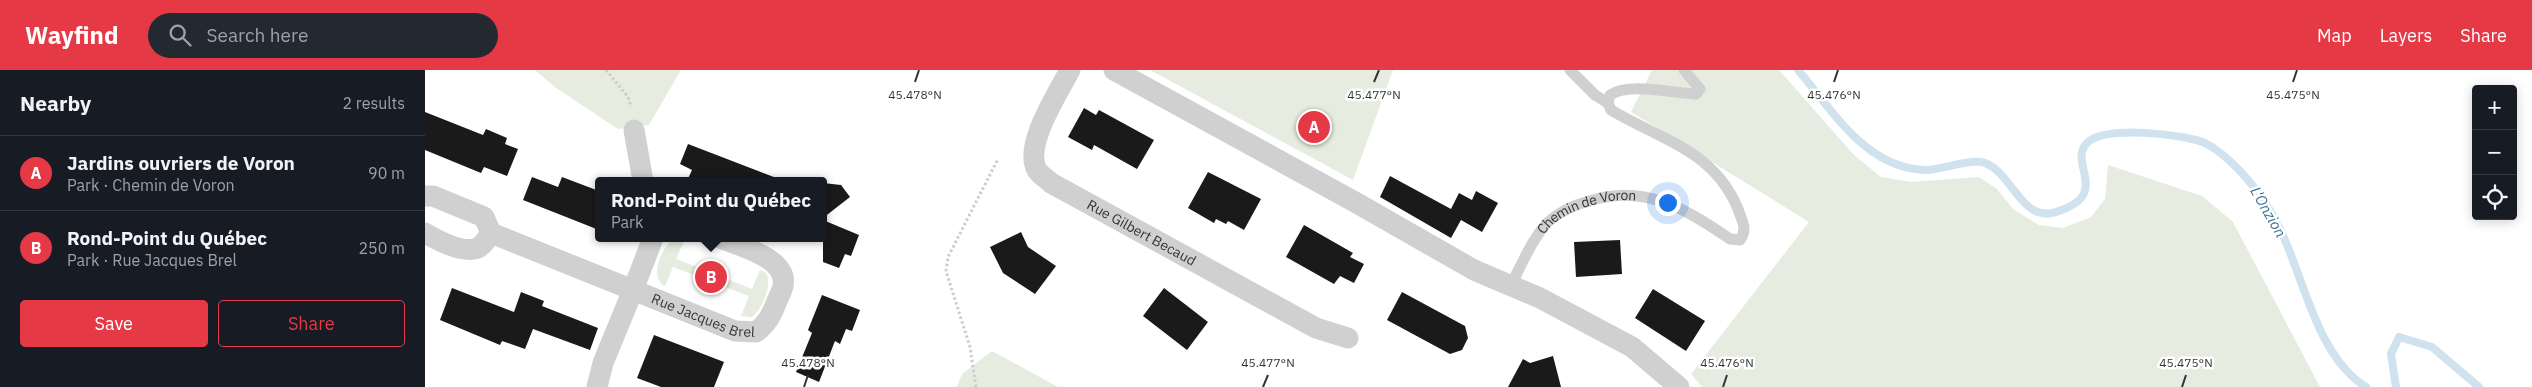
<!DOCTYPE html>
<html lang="en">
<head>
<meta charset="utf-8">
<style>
  :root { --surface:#171b24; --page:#242831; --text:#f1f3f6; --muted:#9ea1a6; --line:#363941; --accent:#e63946 }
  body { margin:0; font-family:"IBM Plex Sans",sans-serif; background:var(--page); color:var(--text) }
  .controls { position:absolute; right:15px; top:15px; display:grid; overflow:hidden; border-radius:5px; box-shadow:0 2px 12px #0003 }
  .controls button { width:45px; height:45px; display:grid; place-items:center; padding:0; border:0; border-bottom:1px solid var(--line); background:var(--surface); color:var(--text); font:25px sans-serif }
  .you { position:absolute; left:1242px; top:132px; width:18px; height:18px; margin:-12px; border:4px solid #fff; border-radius:50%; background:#1a73e8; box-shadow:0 0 0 8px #1a73e833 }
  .badge { display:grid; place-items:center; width:32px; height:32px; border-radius:50%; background:var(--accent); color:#fff; font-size:16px; font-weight:700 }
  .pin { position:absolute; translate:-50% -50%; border:2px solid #fff; box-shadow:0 1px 5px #0006 }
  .popup { position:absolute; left:170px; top:107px; width:232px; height:65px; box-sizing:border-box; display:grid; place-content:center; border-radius:5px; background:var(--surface); filter:drop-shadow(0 1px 4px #0005); font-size:16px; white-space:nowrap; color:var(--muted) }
  .popup b { font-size:19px; color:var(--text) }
  .popup::after { content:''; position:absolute; left:50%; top:100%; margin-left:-10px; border:10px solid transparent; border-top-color:var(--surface) }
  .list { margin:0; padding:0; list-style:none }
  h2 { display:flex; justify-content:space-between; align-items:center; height:65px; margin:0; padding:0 20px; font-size:21px }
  h2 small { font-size:16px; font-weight:400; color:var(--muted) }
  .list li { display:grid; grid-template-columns:32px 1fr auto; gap:15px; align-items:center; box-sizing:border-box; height:75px; padding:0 20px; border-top:1px solid var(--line) }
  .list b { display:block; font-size:19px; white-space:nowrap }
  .list p { margin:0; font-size:16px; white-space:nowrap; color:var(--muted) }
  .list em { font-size:16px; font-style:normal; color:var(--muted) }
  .actions { display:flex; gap:10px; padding:15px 20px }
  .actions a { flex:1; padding:11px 0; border:1px solid var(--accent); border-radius:5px; text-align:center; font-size:18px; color:var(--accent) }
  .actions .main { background:var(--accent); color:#fff }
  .icon { flex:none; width:28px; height:28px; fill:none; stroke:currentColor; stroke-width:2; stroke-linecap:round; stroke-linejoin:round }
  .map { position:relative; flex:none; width:2107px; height:317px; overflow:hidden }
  header { display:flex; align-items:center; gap:30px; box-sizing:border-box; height:70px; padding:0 25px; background:var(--accent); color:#fff }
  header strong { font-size:24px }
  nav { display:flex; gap:28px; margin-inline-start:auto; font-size:18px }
  .search { width:350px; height:45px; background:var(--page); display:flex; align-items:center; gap:12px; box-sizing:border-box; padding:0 18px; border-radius:28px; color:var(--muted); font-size:19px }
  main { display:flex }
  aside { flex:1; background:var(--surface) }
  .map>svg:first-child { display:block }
</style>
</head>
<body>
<header>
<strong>Wayfind</strong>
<div class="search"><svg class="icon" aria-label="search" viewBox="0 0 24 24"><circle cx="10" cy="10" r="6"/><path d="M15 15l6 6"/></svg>Search here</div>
<nav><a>Map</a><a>Layers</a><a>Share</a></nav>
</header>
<main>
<aside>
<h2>Nearby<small>2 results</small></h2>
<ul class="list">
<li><span class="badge">A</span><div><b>Jardins ouvriers de Voron</b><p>Park · Chemin de Voron</p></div><em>90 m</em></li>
<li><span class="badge">B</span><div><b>Rond-Point du Québec</b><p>Park · Rue Jacques Brel</p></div><em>250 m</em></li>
</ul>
<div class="actions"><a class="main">Save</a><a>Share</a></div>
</aside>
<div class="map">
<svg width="2107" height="317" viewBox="0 0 2107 317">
  <rect width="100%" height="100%" fill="#fff"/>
  <g fill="#e6ecdf">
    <path d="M 110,0 L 256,0 L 224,55 L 193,59 L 130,17 Z"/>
    <path d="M 725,0 L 968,0 L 928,110 Z"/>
    <path d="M 1227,0 L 1354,0 L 1429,85 L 1456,107 L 1486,112 L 1554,107 L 1572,119 L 1588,139 L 1614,155 L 1638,158 L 1666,147 L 1680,129 L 1683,95 L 1777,126 L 1808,152 L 1895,317 L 1277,317 L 1266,304 L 1384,152 L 1206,42 Z"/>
    <path d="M 251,168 L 260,169 L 251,189 L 327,219 L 335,200 L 341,203 C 348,214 337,240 327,247 L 316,246 L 324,226 L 248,197 L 240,216 C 223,208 237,174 251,168 Z"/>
    <path d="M 567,281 L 633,317 L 532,317 L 537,304 Z"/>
  </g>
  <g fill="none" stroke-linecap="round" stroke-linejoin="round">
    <g stroke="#cfe2ee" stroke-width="8">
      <path d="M 1373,0 C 1408,41 1442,100 1502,100 C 1518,99 1541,90 1556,92 C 1586,97 1595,154 1631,142 C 1688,124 1642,94 1662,73 C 1680,55 1758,64 1780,73 C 1794,80 1804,90 1815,101 C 1832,119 1845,138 1855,159 C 1879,208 1892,287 1941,317"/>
      <path d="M 1971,317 L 1966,284 L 1974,267 L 2007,277 L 2054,317"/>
    </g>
  </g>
  <g fill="#1a1a1a">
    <path d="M 659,38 L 671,45 L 674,40 L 729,70 L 712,99 L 669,75 L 667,80 L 643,67 Z"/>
    <path d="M 0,42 L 58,65 L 61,59 L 82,68 L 80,74 L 93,79 L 82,106 L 59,97 L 56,103 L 0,80 Z"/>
    <path d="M 263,74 L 354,109 L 353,111 L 262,111 L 267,100 L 255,94 Z"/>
    <path d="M 783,102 L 836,129 L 819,160 L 803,151 L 801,154 L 791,149 L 789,153 L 763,138 Z"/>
    <path d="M 965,106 L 1026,139 L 1034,123 L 1047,130 L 1051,121 L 1073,133 L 1057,162 L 1036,150 L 1026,168 L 955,127 Z"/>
    <path d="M 107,107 L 133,117 L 137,107 L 174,121 L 174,160 L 98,130 Z"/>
    <path d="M 398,113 L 416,115 L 425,127 L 398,148 Z"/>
    <path d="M 398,150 L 434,165 L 426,186 L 420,184 L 414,198 L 398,192 Z"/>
    <path d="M 879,155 L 928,183 L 925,187 L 939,194 L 929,213 L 915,206 L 909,214 L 861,187 Z"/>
    <path d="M 596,162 L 603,177 L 631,196 L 610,224 L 578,203 L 565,177 Z"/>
    <path d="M 1195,170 L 1197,204 L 1151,207 L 1149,172 Z"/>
    <path d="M 27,218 L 89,242 L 96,222 L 119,231 L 117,236 L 173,258 L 165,280 L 108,259 L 100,279 L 77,271 L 75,275 L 15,250 Z"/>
    <path d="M 739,218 L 783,252 L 762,280 L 718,246 Z"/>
    <path d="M 1228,219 L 1280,251 L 1261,281 L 1210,248 Z"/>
    <path d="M 977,222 L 1040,256 L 1043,268 L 1037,280 L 1025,284 L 962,250 Z"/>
    <path d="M 397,225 L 435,240 L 427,261 L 421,259 L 415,274 L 410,271 L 394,312 L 371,302 L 387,263 L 383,260 Z"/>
    <path d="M 229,265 L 299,292 L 289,317 L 236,317 L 212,308 Z"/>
    <path d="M 1128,286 L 1136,317 L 1083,317 L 1098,289 L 1105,293 Z"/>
  </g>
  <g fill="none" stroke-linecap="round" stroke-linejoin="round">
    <g stroke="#cdcdcd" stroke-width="3" stroke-dasharray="2.5 2.5" stroke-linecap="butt">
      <path d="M 181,0 L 203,27 L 206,37"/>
      <path d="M 551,317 L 545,277 L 521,201 L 523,187 L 573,89"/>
    </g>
    <g stroke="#d0d0d0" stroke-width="11">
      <path d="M 1145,0 L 1170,25 L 1183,33"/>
      <path id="s1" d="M 1086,215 C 1097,194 1107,169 1123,152 C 1134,142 1149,135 1164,131 C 1219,113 1261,139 1305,169 L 1315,170 C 1323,159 1317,151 1313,139 C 1289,80 1236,70 1186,40 L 1183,33 L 1185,25 C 1204,12 1247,23 1271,24 L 1275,19 L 1259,0"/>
    </g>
    <g stroke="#d0d0d0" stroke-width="21">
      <path id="s2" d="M 645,0 C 633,23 598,76 612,100 C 615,105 622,109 626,113 L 891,258 L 923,268"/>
      <path d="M 689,0 L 930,132 L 1049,200 L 1115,228 L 1207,277 L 1254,317"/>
      <path d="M 209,60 L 218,111"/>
      <path d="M 0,126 L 8,126 L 59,147 L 66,163 C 61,170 57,178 49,179 C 35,182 12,170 0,163"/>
      <path d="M 66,163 L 208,220 L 178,293 L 172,317"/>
      <path id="s3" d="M 228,168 L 208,220 L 310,261 L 331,262 C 342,254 347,244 352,231 C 354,226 357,221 358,216 C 364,188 314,176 295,168"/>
    </g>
  </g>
  <path fill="none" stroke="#333" stroke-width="2" d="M 490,12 L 494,0M 949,12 L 954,0M 1409,12 L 1413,0M 1868,12 L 1872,0M 379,317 L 383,305M 838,317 L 843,305M 1298,317 L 1302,305M 1757,317 L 1761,305"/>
  <g text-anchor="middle" stroke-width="5" stroke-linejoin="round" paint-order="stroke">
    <g font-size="14" fill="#333" stroke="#fff">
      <text dy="5" stroke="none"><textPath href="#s1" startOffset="114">Chemin de Voron</textPath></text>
      <text dy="5" stroke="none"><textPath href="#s2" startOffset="231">Rue Gilbert Becaud</textPath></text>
      <text dy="5" stroke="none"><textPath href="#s3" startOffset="131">Rue Jacques Brel</textPath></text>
    </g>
    <g font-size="15" font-style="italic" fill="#3f7597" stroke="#fff">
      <text transform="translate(1843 142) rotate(60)" y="5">L'Onzion</text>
    </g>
  </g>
  <g font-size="12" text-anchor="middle" fill="#333" stroke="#fff" stroke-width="5" stroke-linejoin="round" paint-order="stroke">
    <text x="490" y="29">45.478°N</text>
    <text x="949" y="29">45.477°N</text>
    <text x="1409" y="29">45.476°N</text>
    <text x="1868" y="29">45.475°N</text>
    <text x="383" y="297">45.478°N</text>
    <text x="843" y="297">45.477°N</text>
    <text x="1302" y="297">45.476°N</text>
    <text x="1761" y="297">45.475°N</text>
  </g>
</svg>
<div class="controls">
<button>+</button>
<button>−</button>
<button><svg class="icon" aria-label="locate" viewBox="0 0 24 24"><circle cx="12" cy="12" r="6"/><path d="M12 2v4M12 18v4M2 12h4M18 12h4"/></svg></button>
</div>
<div class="you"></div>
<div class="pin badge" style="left:889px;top:57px">A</div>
<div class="pin badge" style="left:286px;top:207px">B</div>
<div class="popup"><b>Rond-Point du Québec</b>Park</div>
</div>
</main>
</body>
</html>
